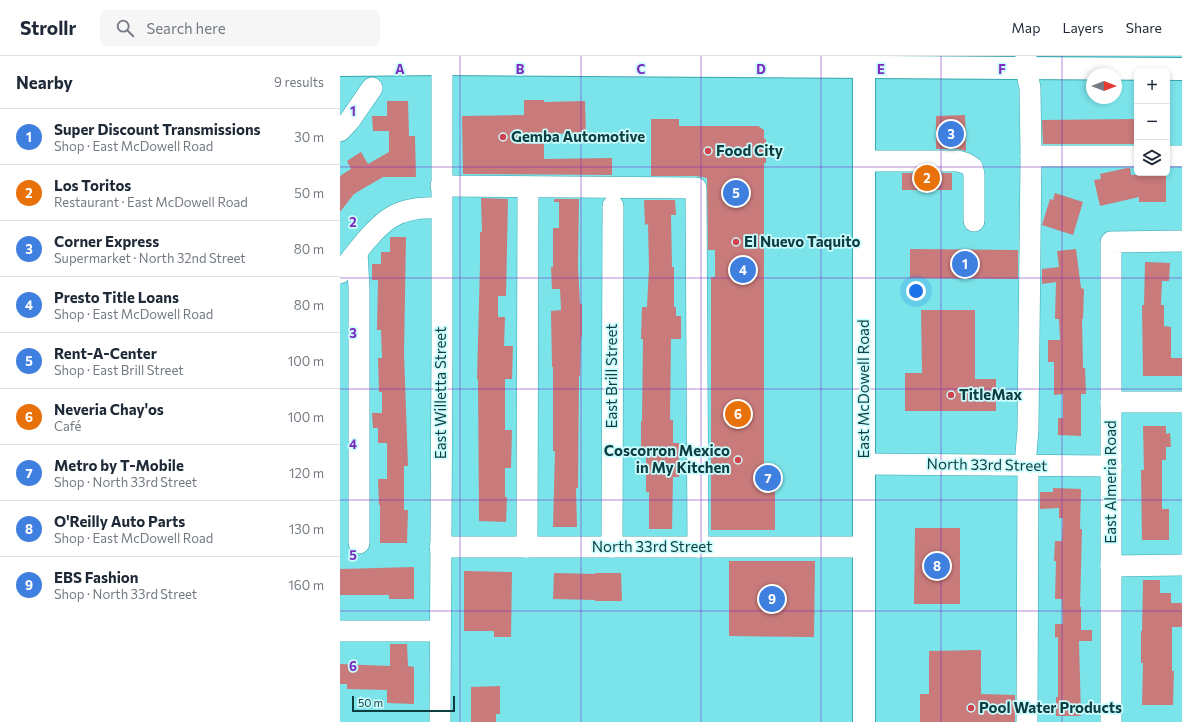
<!DOCTYPE html>
<html lang="en">
<head>
<meta charset="utf-8">
<style>
  :root { --surface:#fff; --page:#f6f6f7; --text:#1f2937; --muted:#747a83; --line:#e0e1e3; --accent:#111827 }
  body { margin:0; font-family:Commissioner,sans-serif; background:var(--page); color:var(--text) }
  .controls { position:absolute; right:12px; top:12px; display:grid; overflow:hidden; border-radius:6px; box-shadow:0 2px 6px #0003 }
  .controls button { width:36px; height:36px; display:grid; place-items:center; padding:0; border:0; border-bottom:1px solid var(--line); background:var(--surface); color:var(--text); font:20px sans-serif }
  .compass { position:absolute; left:746px; top:12px; width:36px; height:36px; border-radius:50%; background:var(--surface); box-shadow:0 2px 6px #0003; rotate:90deg }
  .scale { position:absolute; left:12px; bottom:10px; width:103px; box-sizing:border-box; padding-left:4px; border:2px solid #0e3e40; border-top:0; font-size:11px; line-height:14px; white-space:nowrap; color:#0e3e40; -webkit-text-stroke:3px #cbfcfe; paint-order:stroke }
  .you { position:absolute; left:576px; top:235px; width:14px; height:14px; margin:-10px; border:3px solid #fff; border-radius:50%; background:#1a73e8; box-shadow:0 0 0 6px #1a73e833 }
  .badge { display:grid; place-items:center; width:26px; height:26px; border-radius:50%; background:var(--accent); color:#fff; font-size:13px; font-weight:700 }
  .pin { position:absolute; translate:-50% -50%; border:2px solid #fff; box-shadow:0 1px 4px #0006 }
  .list { margin:0; padding:0; list-style:none }
  h2 { display:flex; justify-content:space-between; align-items:center; height:52px; margin:0; padding:0 16px; font-size:17px }
  h2 small { font-size:13px; font-weight:400; color:var(--muted) }
  .list li { display:grid; grid-template-columns:26px 1fr auto; gap:12px; align-items:center; box-sizing:border-box; height:56px; padding:0 16px; border-top:1px solid var(--line) }
  .list b { display:block; font-size:15px; white-space:nowrap }
  .list p { margin:0; font-size:13px; white-space:nowrap; color:var(--muted) }
  .list em { font-size:13px; font-style:normal; color:var(--muted) }
  .icon { flex:none; width:22px; height:22px; fill:none; stroke:currentColor; stroke-width:2; stroke-linecap:round; stroke-linejoin:round }
  .map { position:relative; flex:none; width:842px; height:666px; overflow:hidden }
  header { display:flex; align-items:center; gap:24px; box-sizing:border-box; height:56px; padding:0 20px; background:var(--surface); border-bottom:1px solid var(--line) }
  header strong { font-size:19px }
  nav { display:flex; gap:22px; margin-inline-start:auto; font-size:14px }
  .search { width:280px; height:36px; background:var(--page); display:flex; align-items:center; gap:10px; box-sizing:border-box; padding:0 14px; border-radius:6px; color:var(--muted); font-size:15px }
  main { display:flex }
  aside { flex:1; background:var(--surface) }
  .map>svg:first-child { display:block }
</style>
</head>
<body>
<header>
<strong>Strollr</strong>
<div class="search"><svg class="icon" aria-label="search" viewBox="0 0 24 24"><circle cx="10" cy="10" r="6"/><path d="M15 15l6 6"/></svg>Search here</div>
<nav><a>Map</a><a>Layers</a><a>Share</a></nav>
</header>
<main>
<aside>
<h2>Nearby<small>9 results</small></h2>
<ul class="list">
<li><span class="badge" style="background:#3f7fe0">1</span><div><b>Super Discount Transmissions</b><p>Shop · East McDowell Road</p></div><em>30 m</em></li>
<li><span class="badge" style="background:#e8710a">2</span><div><b>Los Toritos</b><p>Restaurant · East McDowell Road</p></div><em>50 m</em></li>
<li><span class="badge" style="background:#3f7fe0">3</span><div><b>Corner Express</b><p>Supermarket · North 32nd Street</p></div><em>80 m</em></li>
<li><span class="badge" style="background:#3f7fe0">4</span><div><b>Presto Title Loans</b><p>Shop · East McDowell Road</p></div><em>80 m</em></li>
<li><span class="badge" style="background:#3f7fe0">5</span><div><b>Rent-A-Center</b><p>Shop · East Brill Street</p></div><em>100 m</em></li>
<li><span class="badge" style="background:#e8710a">6</span><div><b>Neveria Chay'os</b><p>Café</p></div><em>100 m</em></li>
<li><span class="badge" style="background:#3f7fe0">7</span><div><b>Metro by T-Mobile</b><p>Shop · North 33rd Street</p></div><em>120 m</em></li>
<li><span class="badge" style="background:#3f7fe0">8</span><div><b>O'Reilly Auto Parts</b><p>Shop · East McDowell Road</p></div><em>130 m</em></li>
<li><span class="badge" style="background:#3f7fe0">9</span><div><b>EBS Fashion</b><p>Shop · North 33rd Street</p></div><em>160 m</em></li>
</ul>
</aside>
<div class="map">
<svg width="842" height="666" viewBox="0 0 842 666">
  <rect width="100%" height="100%" fill="#7ae4ea"/>
  <g fill="#c97a7a">
    <path d="M 184,44 L 204,44 L 204,46 L 245,45 L 246,77 L 204,78 L 204,103 L 272,102 L 272,119 L 123,118 L 122,60 L 184,59 Z"/>
    <path d="M 47,45 L 68,45 L 69,80 L 75,80 L 76,121 L 43,121 L 14,138 L 0,156 L 0,120 L 11,113 L 7,105 L 21,96 L 28,108 L 49,96 L 49,75 L 33,75 L 32,60 L 47,60 Z"/>
    <path d="M 625,59 L 626,95 L 618,93 L 596,93 L 596,60 Z"/>
    <path d="M 311,63 L 339,63 L 339,70 L 418,70 L 424,74 L 424,83 L 426,83 L 426,107 L 424,107 L 424,414 L 432,414 L 435,417 L 435,474 L 371,474 L 371,221 L 375,221 L 375,194 L 368,194 L 367,122 L 356,120 L 311,120 Z"/>
    <path d="M 797,63 L 797,88 L 703,88 L 702,64 Z"/>
    <path d="M 787,112 L 790,112 L 791,119 L 826,118 L 826,146 L 799,146 L 799,141 L 760,150 L 754,124 L 761,123 L 760,118 Z"/>
    <rect x="562" y="117" width="50" height="17"/>
    <path d="M 715,137 L 743,146 L 733,179 L 702,169 L 710,143 L 713,144 Z"/>
    <path d="M 141,142 L 168,143 L 166,240 L 158,240 L 158,261 L 165,261 L 164,290 L 173,290 L 172,323 L 165,323 L 165,374 L 172,374 L 171,412 L 165,412 L 165,441 L 167,441 L 166,466 L 139,465 L 138,323 L 137,323 L 140,209 L 140,176 L 142,176 Z"/>
    <path d="M 214,143 L 239,143 L 238,210 L 240,248 L 242,248 L 242,281 L 241,281 L 240,320 L 239,320 L 238,432 L 236,432 L 237,471 L 213,471 L 215,395 L 213,395 L 213,311 L 212,311 L 211,255 L 221,254 L 220,233 L 212,233 L 211,211 L 213,211 L 213,172 L 219,172 L 219,146 L 214,146 Z"/>
    <path d="M 304,144 L 335,144 L 336,159 L 331,159 L 332,211 L 334,211 L 334,251 L 336,251 L 336,260 L 341,260 L 341,283 L 331,283 L 330,364 L 333,364 L 333,387 L 339,387 L 339,421 L 333,421 L 332,473 L 309,473 L 309,436 L 306,436 L 306,396 L 301,397 L 301,365 L 302,365 L 303,283 L 301,283 L 302,251 L 307,251 L 309,211 L 308,168 L 305,169 Z"/>
    <path d="M 50,181 L 66,181 L 64,297 L 68,410 L 64,410 L 64,454 L 68,454 L 67,487 L 40,487 L 40,449 L 39,449 L 38,423 L 47,423 L 47,387 L 38,387 L 38,372 L 33,372 L 32,357 L 42,357 L 42,336 L 39,336 L 38,302 L 42,302 L 41,274 L 37,274 L 38,224 L 32,224 L 32,208 L 41,208 L 41,196 L 50,196 Z"/>
    <path d="M 570,193 L 678,194 L 678,223 L 570,222 Z"/>
    <path d="M 736,193 L 741,232 L 744,233 L 743,263 L 742,263 L 743,312 L 745,312 L 746,338 L 741,338 L 741,380 L 718,379 L 718,362 L 723,362 L 723,338 L 714,339 L 714,306 L 708,306 L 708,284 L 720,284 L 719,263 L 715,263 L 716,226 L 702,228 L 702,213 L 719,211 L 717,195 Z"/>
    <path d="M 805,206 L 830,207 L 829,225 L 822,225 L 821,249 L 824,249 L 824,270 L 831,271 L 831,302 L 842,302 L 842,320 L 803,320 L 802,249 L 804,249 Z"/>
    <path d="M 581,254 L 635,254 L 635,323 L 656,323 L 656,355 L 565,355 L 565,317 L 582,317 Z"/>
    <path d="M 803,370 L 826,370 L 826,378 L 830,377 L 831,391 L 826,391 L 826,404 L 822,404 L 822,453 L 829,453 L 829,484 L 802,484 L 801,414 L 804,414 Z"/>
    <path d="M 713,432 L 741,433 L 740,473 L 742,473 L 740,551 L 741,551 L 741,574 L 752,574 L 752,585 L 739,585 L 741,660 L 716,660 L 716,641 L 718,641 L 718,581 L 715,582 L 715,568 L 723,568 L 722,543 L 715,543 L 716,505 L 714,505 L 715,485 L 722,485 L 723,462 L 719,462 L 719,452 L 700,453 L 700,436 L 713,436 Z"/>
    <path d="M 575,472 L 620,472 L 620,548 L 574,548 Z"/>
    <path d="M 389,505 L 475,505 L 474,581 L 389,580 Z"/>
    <path d="M 74,511 L 74,543 L 49,543 L 49,539 L 0,539 L 0,513 Z"/>
    <path d="M 124,515 L 172,516 L 171,581 L 154,581 L 154,575 L 124,575 Z"/>
    <path d="M 214,517 L 255,518 L 255,517 L 281,517 L 282,545 L 255,545 L 255,544 L 213,543 Z"/>
    <path d="M 803,524 L 820,524 L 820,537 L 831,537 L 831,547 L 842,547 L 842,571 L 832,571 L 832,615 L 834,615 L 833,649 L 802,649 L 803,607 L 801,607 L 801,575 L 802,575 Z"/>
    <path d="M 50,588 L 67,588 L 68,610 L 74,611 L 74,648 L 47,647 L 47,634 L 7,633 L 7,628 L 0,628 L 0,608 L 50,610 Z"/>
    <path d="M 641,594 L 641,638 L 675,639 L 675,666 L 580,666 L 580,638 L 589,638 L 589,595 Z"/>
    <path d="M 160,630 L 160,658 L 156,658 L 156,666 L 131,666 L 131,631 Z"/>
  </g>
  <g fill="none" stroke-linecap="round" stroke-linejoin="round">
    <defs>
      <g id="minor">
        <path d="M 0,75 L 10,64 L 32,32"/>
        <path d="M 691,100 L 797,100"/>
        <path d="M 827,100 L 842,100"/>
        <path d="M 524,105 L 618,105 L 625,107 L 632,111 L 634,118 L 634,165"/>
        <path d="M 101,130 L 356,132 L 358,491"/>
        <path d="M 17,196 L 19,232 L 19,487"/>
        <path d="M 0,217 C 14,200 32,174 50,162 C 65,152 84,151 101,152"/>
        <path d="M 771,346 L 842,346"/>
        <path d="M 524,408 L 771,410"/>
        <path d="M 685,410 L 688,373 L 691,100 L 690,32 L 686,12 L 686,0"/>
        <path d="M 100,491 L 524,491"/>
        <path d="M 187,491 L 188,131"/>
        <path d="M 272,491 L 273,150"/>
        <path d="M 771,510 L 842,509"/>
        <path d="M 0,575 L 100,575"/>
        <path d="M 100,666 L 102,294 L 102,8"/>
        <path d="M 687,666 L 688,410"/>
        <path d="M 771,666 L 771,186 L 842,185"/>
      </g>
      <g id="major">
        <path d="M 0,9 L 102,8 L 842,13"/>
        <path d="M 524,666 L 524,0"/>
      </g>
    </defs>
    <use href="#minor" stroke="#37a7ae" stroke-width="22"/>
    <use href="#major" stroke="#37a7ae" stroke-width="24"/>
    <use href="#minor" stroke="#fff" stroke-width="21"/>
    <use href="#major" stroke="#fff" stroke-width="22"/>
  </g>
  <path fill="none" stroke="#7b2cbf" stroke-width="1" stroke-opacity="0.55" d="M 120,0 L 120,666M 241,0 L 241,666M 361,0 L 361,666M 481,0 L 481,666M 601,0 L 601,666M 722,0 L 722,666M 0,111 L 797,111M 827,111 L 842,111M 0,222 L 842,222M 0,333 L 842,333M 0,444 L 842,444M 0,555 L 842,555"/>
  <g fill="#d2424d" stroke="#cbfcfe" stroke-width="1.5">
    <circle cx="163" cy="81" r="4"/>
    <circle cx="368" cy="95" r="4"/>
    <circle cx="396" cy="186" r="4"/>
    <circle cx="611" cy="339" r="4"/>
    <circle cx="398" cy="404" r="4"/>
    <circle cx="631" cy="652" r="4"/>
  </g>
  <g text-anchor="middle" stroke-width="3.5" stroke-linejoin="round" paint-order="stroke">
    <g font-size="15" font-weight="bold" fill="#0e3e40" stroke="#cbfcfe" text-anchor="start">
      <text x="171" y="86">Gemba Automotive</text>
      <text x="376" y="100">Food City</text>
      <text x="404" y="191">El Nuevo Taquito</text>
      <text x="619" y="344">TitleMax</text>
      <text x="390" y="400" text-anchor="end">Coscorron Mexico<tspan x="390" dy="17">in My Kitchen</tspan></text>
      <text x="639" y="657">Pool Water Products</text>
    </g>
    <g font-size="15" fill="#0e3e40" stroke="#cbfcfe">
      <text transform="translate(272 320) rotate(-90)" y="5">East Brill Street</text>
      <text transform="translate(524 333) rotate(-90)" y="5">East McDowell Road</text>
      <text transform="translate(101 337) rotate(-90)" y="5">East Willetta Street</text>
      <text transform="translate(647 409) rotate(1)" y="5">North 33rd Street</text>
      <text transform="translate(771 426) rotate(-90)" y="5">East Almeria Road</text>
      <text x="312" y="496">North 33rd Street</text>
    </g>
  </g>
  <g font-size="13" text-anchor="middle" font-weight="bold" fill="#7b2cbf" stroke="#cbfcfe" stroke-width="3.5" stroke-linejoin="round" paint-order="stroke">
    <text x="60" y="18">A</text>
    <text x="180" y="18">B</text>
    <text x="301" y="18">C</text>
    <text x="421" y="18">D</text>
    <text x="541" y="18">E</text>
    <text x="662" y="18">F</text>
    <text x="13" y="60">1</text>
    <text x="13" y="171">2</text>
    <text x="13" y="282">3</text>
    <text x="13" y="393">4</text>
    <text x="13" y="504">5</text>
    <text x="13" y="615">6</text>
  </g>
</svg>
<div class="controls">
<button>+</button>
<button>−</button>
<button><svg class="icon" aria-label="layers" viewBox="0 0 24 24"><path d="M12 4l9 5-9 5-9-5zM3 14l9 5 9-5"/></svg></button>
</div>
<svg class="compass" viewBox="-18 -18 36 36"><path d="M0-13l5 13h-10z" fill="#e53935"/><path d="M0 13l5-13h-10z" fill="#747a83"/></svg>
<div class="scale">50 m</div>
<div class="you"></div>
<div class="pin badge" style="left:625px;top:208px;background:#3f7fe0">1</div>
<div class="pin badge" style="left:587px;top:122px;background:#e8710a">2</div>
<div class="pin badge" style="left:611px;top:78px;background:#3f7fe0">3</div>
<div class="pin badge" style="left:403px;top:214px;background:#3f7fe0">4</div>
<div class="pin badge" style="left:396px;top:137px;background:#3f7fe0">5</div>
<div class="pin badge" style="left:398px;top:358px;background:#e8710a">6</div>
<div class="pin badge" style="left:428px;top:422px;background:#3f7fe0">7</div>
<div class="pin badge" style="left:597px;top:510px;background:#3f7fe0">8</div>
<div class="pin badge" style="left:432px;top:543px;background:#3f7fe0">9</div>
</div>
</main>
</body>
</html>
